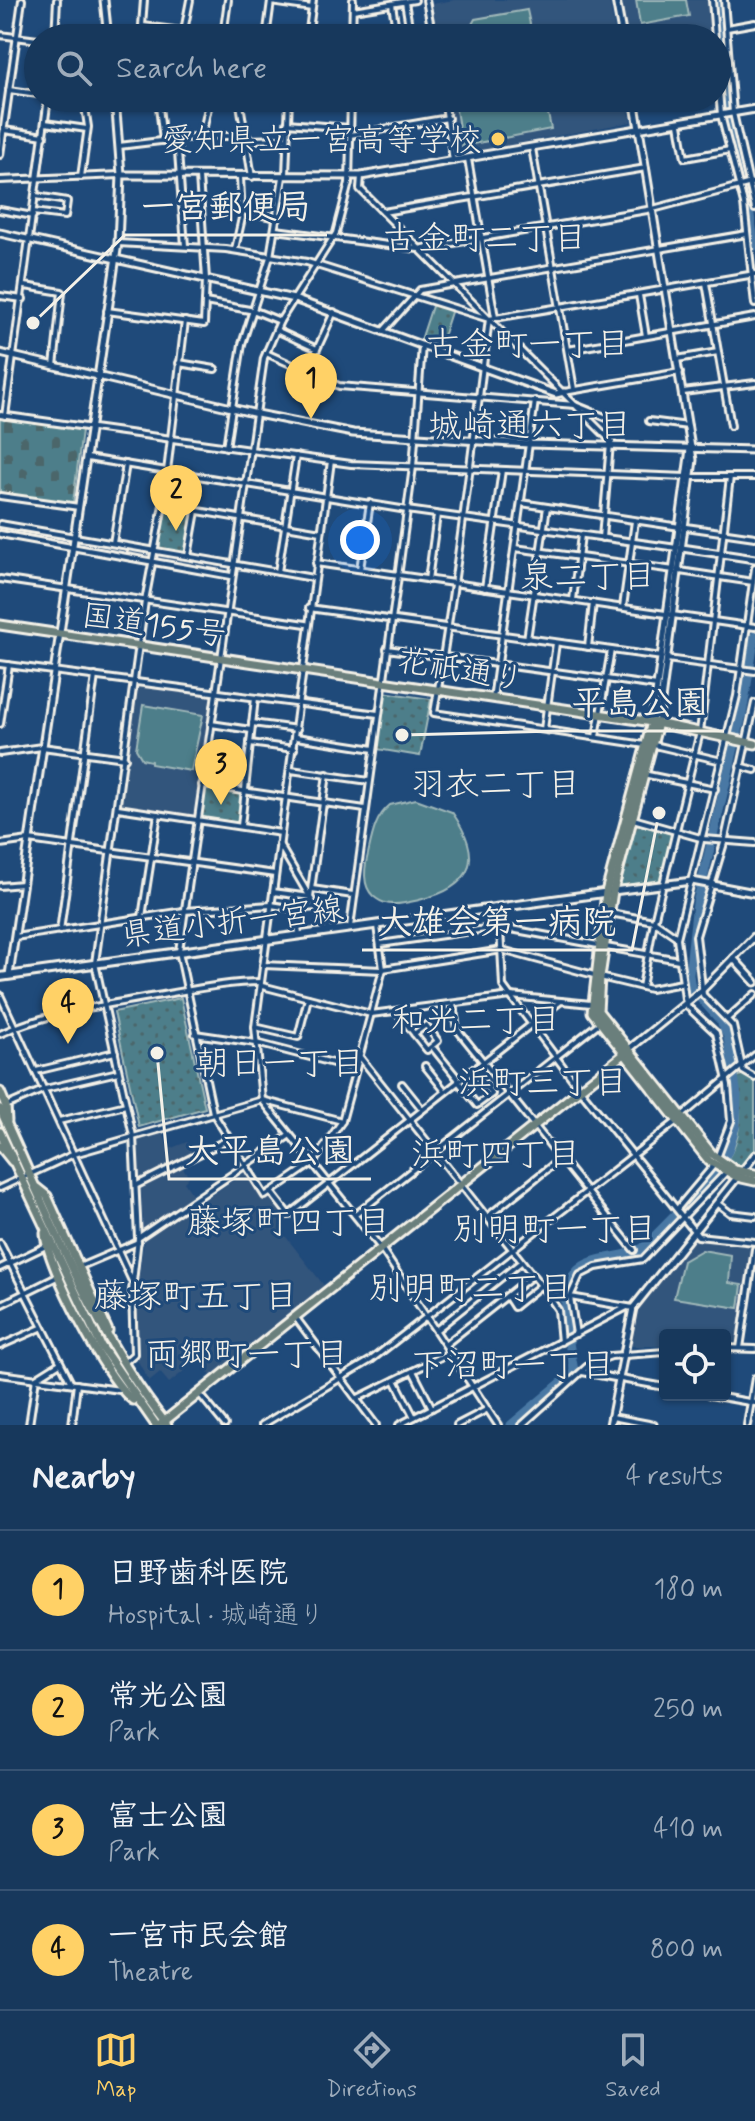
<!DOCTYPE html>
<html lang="en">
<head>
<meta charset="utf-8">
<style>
  :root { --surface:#17385c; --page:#203f62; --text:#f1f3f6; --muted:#9eacbb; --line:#365272; --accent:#ffd166 }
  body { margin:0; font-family:Mynerve,"Klee One",sans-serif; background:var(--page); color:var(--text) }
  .controls { position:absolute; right:24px; bottom:24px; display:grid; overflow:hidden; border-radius:8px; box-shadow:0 2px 6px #0004 }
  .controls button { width:72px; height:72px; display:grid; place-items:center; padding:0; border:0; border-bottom:2px solid var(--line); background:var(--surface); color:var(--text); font:40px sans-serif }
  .you { position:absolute; left:360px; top:540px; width:28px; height:28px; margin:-20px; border:6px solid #fff; border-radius:50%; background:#1a73e8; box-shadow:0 0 0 12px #1a73e833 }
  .badge { display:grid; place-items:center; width:52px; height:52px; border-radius:50%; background:var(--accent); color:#111; font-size:26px; font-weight:700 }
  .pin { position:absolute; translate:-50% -66px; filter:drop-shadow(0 2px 4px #0008) }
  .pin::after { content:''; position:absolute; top:42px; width:28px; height:24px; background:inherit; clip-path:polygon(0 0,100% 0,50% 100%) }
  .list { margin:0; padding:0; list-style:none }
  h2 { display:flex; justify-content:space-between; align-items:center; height:104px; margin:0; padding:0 32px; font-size:34px }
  h2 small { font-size:26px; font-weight:400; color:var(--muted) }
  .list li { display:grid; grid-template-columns:52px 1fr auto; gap:24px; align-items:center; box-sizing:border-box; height:120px; padding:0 32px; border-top:2px solid var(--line) }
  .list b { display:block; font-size:30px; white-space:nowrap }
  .list p { margin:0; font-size:26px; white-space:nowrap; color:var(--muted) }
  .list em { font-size:26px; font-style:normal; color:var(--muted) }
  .icon { flex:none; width:44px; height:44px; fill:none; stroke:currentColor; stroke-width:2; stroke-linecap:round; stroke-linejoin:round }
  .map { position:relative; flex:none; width:755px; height:1425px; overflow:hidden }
  .search { position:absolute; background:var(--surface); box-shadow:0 2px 6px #0004; left:24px; right:24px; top:24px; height:88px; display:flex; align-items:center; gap:20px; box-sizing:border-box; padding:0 28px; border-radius:44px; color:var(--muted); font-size:30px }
  .sheet { height:584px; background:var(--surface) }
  nav { display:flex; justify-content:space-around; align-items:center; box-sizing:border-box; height:112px; border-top:2px solid var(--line); background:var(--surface); font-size:22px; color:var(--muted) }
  nav a { display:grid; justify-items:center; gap:4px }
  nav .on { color:var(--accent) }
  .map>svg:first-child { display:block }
</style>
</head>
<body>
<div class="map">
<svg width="755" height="1425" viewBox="0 0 755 1425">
  <defs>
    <pattern id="cemetery-stones" width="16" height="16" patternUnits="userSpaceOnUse" patternTransform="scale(2)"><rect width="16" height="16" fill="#4d7e8a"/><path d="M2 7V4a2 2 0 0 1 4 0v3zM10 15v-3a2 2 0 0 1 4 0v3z" fill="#4b666b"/></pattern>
    <pattern id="park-dots" width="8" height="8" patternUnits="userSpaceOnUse" patternTransform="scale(2)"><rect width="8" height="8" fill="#4d7e8a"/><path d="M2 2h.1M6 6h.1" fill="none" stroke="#4b666b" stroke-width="1.8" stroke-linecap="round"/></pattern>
  </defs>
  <rect width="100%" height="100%" fill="#1f4a7a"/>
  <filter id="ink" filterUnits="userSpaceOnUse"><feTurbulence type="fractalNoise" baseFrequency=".0125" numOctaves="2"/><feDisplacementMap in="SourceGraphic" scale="16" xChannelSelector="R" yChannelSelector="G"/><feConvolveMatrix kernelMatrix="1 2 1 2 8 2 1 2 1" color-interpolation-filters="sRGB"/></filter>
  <g filter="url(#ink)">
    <g fill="#33547c">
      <path d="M 454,0 L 609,0 L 616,38 L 438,38 L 432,4 Z"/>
      <path d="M 621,0 L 710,0 L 715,38 L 628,38 Z"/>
      <path d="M 448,98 L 627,98 L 631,122 L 455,155 Z"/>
      <path d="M 136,683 L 212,695 L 195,816 L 119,804 Z"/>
      <path d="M 162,1131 L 169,1149 L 187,1142 L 196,1161 L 183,1168 L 189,1177 L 184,1182 L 199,1204 L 247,1171 L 264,1198 L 270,1195 L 290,1219 L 279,1228 L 326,1288 L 215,1380 L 198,1360 L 169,1383 L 160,1372 L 149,1381 L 136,1358 L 136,1294 L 144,1242 L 138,1139 Z"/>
      <path d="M 690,1236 L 754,1245 L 739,1342 L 725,1342 L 725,1335 L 665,1335 L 665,1346 L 626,1346 L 632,1314 L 640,1300 Z"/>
    </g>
    <g fill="#4d7e8a" stroke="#a0b8b9" stroke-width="2">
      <path d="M 636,0 L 686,0 L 689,16 L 640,25 Z"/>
      <path d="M 527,10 L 533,38 L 443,38 L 441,30 L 471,26 L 475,19 Z"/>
      <path d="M 454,98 L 545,98 L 551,129 L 462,146 Z"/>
      <path d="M 143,705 L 203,715 L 191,771 L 151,764 L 151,761 L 142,759 L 136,749 Z"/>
      <path d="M 416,799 L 452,812 C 484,858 474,887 419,900 C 405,903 389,908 377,899 C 361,889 364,869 368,854 C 372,836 375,817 390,805 Z"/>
      <path d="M 702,1250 L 731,1255 L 729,1283 L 742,1285 L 739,1308 L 674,1298 L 683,1261 Z"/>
    </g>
    <path fill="url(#cemetery-stones)" stroke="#a0b8b9" stroke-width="2" d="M 0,417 L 82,430 L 73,503 L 0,493 Z"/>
    <g fill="url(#park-dots)" stroke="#a0b8b9" stroke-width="2">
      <path d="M 433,303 L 452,309 L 440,346 L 421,340 Z"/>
      <path d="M 164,508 L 193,513 L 187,553 L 159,549 Z"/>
      <path d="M 383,692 L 431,699 L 420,756 L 377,749 Z"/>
      <path d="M 204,787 L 242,792 L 239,823 L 200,817 Z"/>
      <path d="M 634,823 L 672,834 L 661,880 L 620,886 Z"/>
      <path d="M 181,998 L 205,1108 L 139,1127 L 114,1012 Z"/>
      <path d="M 744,1074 L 755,1081 L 755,1149 L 742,1167 L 727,1160 C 743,1136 742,1105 737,1077 Z"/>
    </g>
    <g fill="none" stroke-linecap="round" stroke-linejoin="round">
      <g stroke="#4878a4" stroke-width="9">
        <path d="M 717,0 L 726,114 L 744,180 L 755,246"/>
        <path d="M 511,1425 L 574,1372 C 570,1342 551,1278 589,1263 C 607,1255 626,1258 643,1248 L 711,1179 L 728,1151 L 736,1124 L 737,1096 L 728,1037 L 721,1021 L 691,988 L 689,975 L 697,903 L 742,714 L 755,636"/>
      </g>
      <defs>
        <g id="minor">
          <path d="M 426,0 L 433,38"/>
          <path d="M 712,0 L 715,38"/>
          <path d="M 724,0 L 733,113 L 755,209"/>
          <path d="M 271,2 L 312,8"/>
          <path d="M 405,2 L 411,38"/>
          <path d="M 392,4 L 396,30"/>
          <path d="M 353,10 L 415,0"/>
          <path d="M 143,26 L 237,38"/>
          <path d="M 727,28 L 755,23"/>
          <path d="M 184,31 L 190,0"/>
          <path d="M 0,35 L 38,40"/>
          <path d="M 223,36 L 228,0"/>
          <path d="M 55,38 L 57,0"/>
          <path d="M 141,38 L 144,0"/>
          <path d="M 266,38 L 271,1"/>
          <path d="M 308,38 L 313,0"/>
          <path d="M 352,38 L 353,0"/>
          <path d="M 717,66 L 721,115 L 744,204 L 755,304"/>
          <path d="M 9,90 L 38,94"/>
          <path d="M 67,98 L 111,98"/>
          <path d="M 158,98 L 163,141"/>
          <path d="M 239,98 L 252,177"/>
          <path d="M 351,98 L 349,183 L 336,233 L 280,321 L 264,358 L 179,951 L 213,1113 L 265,1196 L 313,1163 L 342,1121 L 383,969 L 377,926"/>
          <path d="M 444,98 L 453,161"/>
          <path d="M 239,99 L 288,103"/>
          <path d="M 45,123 L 87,129"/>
          <path d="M 287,123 L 350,128"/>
          <path d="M 679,124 L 685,158 L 730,150"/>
          <path d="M 4,130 L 44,136"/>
          <path d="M 350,135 L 448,118"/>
          <path d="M 202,136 L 210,98"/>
          <path d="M 177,139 L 185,246"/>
          <path d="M 247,140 L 286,139"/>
          <path d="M 119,146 L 202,136 L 247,136"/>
          <path d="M 532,148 L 574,389"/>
          <path d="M 0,155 L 22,0"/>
          <path d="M 468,159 L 495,317"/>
          <path d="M 286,175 L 289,98"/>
          <path d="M 361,176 L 360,189 L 488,318"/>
          <path d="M 81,177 L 88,127 L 84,100"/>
          <path d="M 0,180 L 121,175"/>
          <path d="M 0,210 L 33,216"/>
          <path d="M 242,211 L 278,218"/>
          <path d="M 33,212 L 65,216 L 67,201 L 36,196"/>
          <path d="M 383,212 L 646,168"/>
          <path d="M 276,230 L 418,249 L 653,209 L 755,182"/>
          <path d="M 118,243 L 226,249 L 307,262 L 489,319 L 755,274"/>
          <path d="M 235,249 L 242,218 L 240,177"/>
          <path d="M 706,283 L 731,426"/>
          <path d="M 25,286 L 62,292 L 54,366"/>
          <path d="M 639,295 L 646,336"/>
          <path d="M 0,296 L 23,299"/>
          <path d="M 205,302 L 255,311 L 280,321"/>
          <path d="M 107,311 L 204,324 L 206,279 L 199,177"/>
          <path d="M 276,330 L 317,349"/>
          <path d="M 384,330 L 420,290 L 747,234"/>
          <path d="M 568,350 L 755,317"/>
          <path d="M 266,353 L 339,386 L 575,405 L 612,420 L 602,538"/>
          <path d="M 677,359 L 718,352"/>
          <path d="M 179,363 L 215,369"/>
          <path d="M 307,371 L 334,312"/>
          <path d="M 564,392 L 680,372"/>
          <path d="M 683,392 L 755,383"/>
          <path d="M 0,415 L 351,464 L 687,477"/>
          <path d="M 5,416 L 48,98"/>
          <path d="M 649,421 L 688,426"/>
          <path d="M 612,442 L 489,319 C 472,451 456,583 434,713 L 645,745"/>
          <path d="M 226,447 L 242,344 L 270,257 L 283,177"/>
          <path d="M 87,458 L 407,510 L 677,548"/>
          <path d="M 331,461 L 255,1027 L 262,1100 L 381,1248 L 498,1425"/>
          <path d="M 693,477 L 755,477"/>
          <path d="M 0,496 L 79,507"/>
          <path d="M 521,503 L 680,527"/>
          <path d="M 163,505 L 321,532"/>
          <path d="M 0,524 L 313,578"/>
          <path d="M 686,527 L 755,537"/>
          <path d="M 0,534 L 231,576"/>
          <path d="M 113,543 L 126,464"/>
          <path d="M 515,548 L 674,570"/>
          <path d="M 188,556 L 196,511"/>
          <path d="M 316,563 L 755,627"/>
          <path d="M 360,569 L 370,503"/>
          <path d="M 680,571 L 753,582"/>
          <path d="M 278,572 L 296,456"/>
          <path d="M 0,579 L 306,624"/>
          <path d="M 428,580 L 437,515"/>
          <path d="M 485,588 L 502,470"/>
          <path d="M 573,600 L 581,535"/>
          <path d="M 623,607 L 635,521"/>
          <path d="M 309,608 L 662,657"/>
          <path d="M 527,639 L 547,507"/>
          <path d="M 588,647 L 593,603"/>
          <path d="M 387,649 L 657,686"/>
          <path d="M 667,659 L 755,671"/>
          <path d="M 0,664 L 378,714"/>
          <path d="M 493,699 L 535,401"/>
          <path d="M 755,703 L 724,843 L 696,936 L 703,995 L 733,1026 L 743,1071 L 755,1078"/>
          <path d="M 252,723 L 297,729"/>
          <path d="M 0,724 L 9,665"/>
          <path d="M 211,724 L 251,730"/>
          <path d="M 544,729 L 556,643"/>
          <path d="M 296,737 L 374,749"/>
          <path d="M 596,737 L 611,650"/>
          <path d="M 250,743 L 294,749"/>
          <path d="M 654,745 L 722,761"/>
          <path d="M 0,753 L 42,747 L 125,758"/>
          <path d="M 740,766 L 755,770"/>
          <path d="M 291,770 L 369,781"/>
          <path d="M 643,774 L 715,789"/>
          <path d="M 202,785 L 365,809"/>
          <path d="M 118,808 L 281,833"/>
          <path d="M 633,819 L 704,839 L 755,843"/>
          <path d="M 241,826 L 255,698"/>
          <path d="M 0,844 L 29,840 L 275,874"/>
          <path d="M 279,844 L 329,930"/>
          <path d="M 0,886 L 22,884"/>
          <path d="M 312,889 L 353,895"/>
          <path d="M 273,892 L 310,897 L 327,774"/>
          <path d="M 499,908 L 503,986 L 579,1088 L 698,1236 L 755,1242"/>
          <path d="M 296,909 L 299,934"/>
          <path d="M 610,913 L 654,921 L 677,937"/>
          <path d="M 142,917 L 158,814"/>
          <path d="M 350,927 L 413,467 L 422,345"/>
          <path d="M 60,931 L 95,676"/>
          <path d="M 15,937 L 184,911 L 271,905 L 296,909 L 316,907"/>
          <path d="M 380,944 L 500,927 L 598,945"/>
          <path d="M 606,947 L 679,960"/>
          <path d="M 263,965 L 383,970"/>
          <path d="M 383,969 L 502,950 L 594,975"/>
          <path d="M 600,977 L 650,989 L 682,983"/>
          <path d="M 262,986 L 371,1014 L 511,996 L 591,1004"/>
          <path d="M 642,987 L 654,921 L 700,732 L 730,477"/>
          <path d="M 0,995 L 132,1281"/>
          <path d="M 453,1004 L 457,1029 L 634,1250"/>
          <path d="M 396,1011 L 427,1050 L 438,1041 L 426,1025 L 414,1034"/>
          <path d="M 728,1018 L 755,994"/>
          <path d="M 255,1027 L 298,1037 L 308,998"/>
          <path d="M 0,1034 C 45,1013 101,1006 150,997 C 187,991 224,982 261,982"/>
          <path d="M 195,1034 L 256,1043 L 356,1069"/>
          <path d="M 434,1049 L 459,1080"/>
          <path d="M 360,1057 L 550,1297 L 559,1295 L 633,1308"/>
          <path d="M 425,1066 L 445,1091"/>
          <path d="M 36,1071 L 115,1052"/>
          <path d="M 458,1081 L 477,1105 L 492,1094 L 472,1069"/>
          <path d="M 402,1084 L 422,1109"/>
          <path d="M 6,1106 L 45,1089 L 118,1072"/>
          <path d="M 683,1115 L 755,1055"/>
          <path d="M 59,1121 L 126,1105"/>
          <path d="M 717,1158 L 731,1121 L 728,1085 L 716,1033 L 688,1007 L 685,999 L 677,938 L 737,696 L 755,568"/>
          <path d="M 137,1185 L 229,1139"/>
          <path d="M 0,1188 L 74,1154 L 262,1100 L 342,1121"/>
          <path d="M 271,1192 L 289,1215 L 561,1001"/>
          <path d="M 717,1203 L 730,1213 L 755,1216"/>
          <path d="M 677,1209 L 714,1165"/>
          <path d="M 355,1215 L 598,1024"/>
          <path d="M 487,1217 L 560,1159"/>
          <path d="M 138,1238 L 290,1135"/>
          <path d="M 0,1243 L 71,1383"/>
          <path d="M 79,1267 L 138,1242"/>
          <path d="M 0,1268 L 46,1246"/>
          <path d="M 507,1296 L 514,1307 L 540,1286"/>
          <path d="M 550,1298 L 558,1310 L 561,1342"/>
          <path d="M 0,1305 L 59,1276"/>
          <path d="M 296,1318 L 376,1425"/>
          <path d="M 436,1330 L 521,1262"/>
          <path d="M 576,1334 L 570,1297 L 580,1275 L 596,1267 L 643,1259 L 726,1172"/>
          <path d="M 446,1344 L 532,1276"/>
          <path d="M 0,1346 L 41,1328"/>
          <path d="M 725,1348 L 755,1349"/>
          <path d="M 740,1348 L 755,1249"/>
          <path d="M 125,1362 L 134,1354 L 132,1291 L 138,1238 L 133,1136 L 95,963 L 145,601 L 163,505 L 185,321"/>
          <path d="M 413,1371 L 432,1408"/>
          <path d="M 582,1372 L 665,1387"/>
          <path d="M 0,1374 L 120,1390"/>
          <path d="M 395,1380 L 414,1417"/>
          <path d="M 199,1393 L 225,1425"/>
          <path d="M 710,1395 L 755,1403"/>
          <path d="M 358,1398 L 451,1352"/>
          <path d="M 612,1417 L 654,1425"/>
          <path d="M 29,1425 L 36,1378 L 60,1363"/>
          <path d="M 72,1425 L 77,1384"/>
          <path d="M 262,1425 L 371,1360 L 677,1121"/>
          <path d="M 399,1425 L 627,1307"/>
          <path d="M 457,1425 L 488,1409"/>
          <path d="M 522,1425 L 591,1363 L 611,1356 L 665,1352"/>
          <path d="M 747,1425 L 755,1378"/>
        </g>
        <g id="tertiary">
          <path d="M 104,0 L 108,38"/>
          <path d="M 616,0 L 623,38"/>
          <path d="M 634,98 L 693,460 L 658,723"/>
          <path d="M 121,175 L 361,176 L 755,109"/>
          <path d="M 0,233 L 294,299 L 556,394 L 564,392"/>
          <path d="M 0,353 L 257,414 L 353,433 L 529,444 L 755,450"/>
          <path d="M 682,548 L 755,559"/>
          <path d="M 652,722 L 690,449"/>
          <path d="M 613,891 L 692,881 L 755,893"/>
          <path d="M 733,958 L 755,982"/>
          <path d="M 9,975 L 118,243 L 121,175 L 115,98"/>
          <path d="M 628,1050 L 702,990 L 755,936"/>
          <path d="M 610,1425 L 633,1308 L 755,1155"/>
        </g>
        <path id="secondary" d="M 0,977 L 610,892"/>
        <g id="primary">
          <path d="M 652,722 L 606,892 L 592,1012 L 709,1161 L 737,1177 L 755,1181"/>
          <path d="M 658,723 L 613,891 L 600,977 L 598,1011 L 712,1154 L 735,1170 L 755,1174"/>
          <path d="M 161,1424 L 628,1051"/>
        </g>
        <g id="trunk">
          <path d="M 0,625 L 652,722 L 755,744"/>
          <path d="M 0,1092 L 6,1106 L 7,1121"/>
          <path d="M 0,1109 C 50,1217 92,1331 167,1425"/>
          <path d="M 0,1132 L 101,1346 L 156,1425"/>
          <path d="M 0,1146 L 12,1161"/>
          <path d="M 37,1188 L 47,1196 L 108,1331"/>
          <path d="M 45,1233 C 46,1264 108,1383 133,1400"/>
        </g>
      </defs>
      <use href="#minor" stroke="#f4f1e8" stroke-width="10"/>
      <use href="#tertiary" stroke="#f4f1e8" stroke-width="11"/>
      <use href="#secondary" stroke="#f4f1e8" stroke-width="12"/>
      <use href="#primary" stroke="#f4f1e8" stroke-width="13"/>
      <use href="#trunk" stroke="#f4f1e8" stroke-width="13"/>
      <use href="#minor" stroke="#1f4a7a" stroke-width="4"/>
      <use href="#tertiary" stroke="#1f4a7a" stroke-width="5"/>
      <use href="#secondary" stroke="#1f4a7a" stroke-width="6"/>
      <use href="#primary" stroke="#6b7f7c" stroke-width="7"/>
      <use href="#trunk" stroke="#6b7f7c" stroke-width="7"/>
    </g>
  </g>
  <circle fill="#ffd166" stroke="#1f4a7a" stroke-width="3" cx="498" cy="139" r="8"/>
  <g text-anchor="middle" stroke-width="6" stroke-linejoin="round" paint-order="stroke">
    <g font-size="32" fill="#f4f1e8" stroke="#1f4a7a" text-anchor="end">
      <text x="482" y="150">愛知県立一宮高等学校</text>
    </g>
    <g font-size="32" fill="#f4f1e8" stroke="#1f4a7a">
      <text transform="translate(154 624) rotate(8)" y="11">国道155号</text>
      <text transform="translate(461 669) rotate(9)" y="11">花祇通り</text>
      <text transform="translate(232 921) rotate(-7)" y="11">県道小折一宮線</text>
    </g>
    <g font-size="34" fill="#f4f1e8" stroke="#1f4a7a">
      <text x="485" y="249">古金町二丁目</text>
      <text x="528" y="355">古金町一丁目</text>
      <text x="530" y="436">城崎通六丁目</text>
      <text x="588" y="587">泉二丁目</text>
      <text x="496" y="795">羽衣二丁目</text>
      <text x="476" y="1031">和光二丁目</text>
      <text x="280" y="1074">朝日一丁目</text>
      <text x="543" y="1093">浜町三丁目</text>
      <text x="496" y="1165">浜町四丁目</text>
      <text x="289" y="1233">藤塚町四丁目</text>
      <text x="555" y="1240">別明町一丁目</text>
      <text x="471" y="1299">別明町二丁目</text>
      <text x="196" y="1307">藤塚町五丁目</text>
      <text x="247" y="1365">両郷町一丁目</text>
      <text x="513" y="1376">下沼町一丁目</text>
    </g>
  </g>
  <path fill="none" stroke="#f4f1e8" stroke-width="3" d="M33 323L125 235H327M402 735L556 731H724M659 813L632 950H362M157 1053L169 1179H371"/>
  <g fill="#f4f1e8" stroke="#1f4a7a" stroke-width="3">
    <circle cx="33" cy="323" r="8"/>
    <circle cx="402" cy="735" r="8"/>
    <circle cx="659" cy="813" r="8"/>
    <circle cx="157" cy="1053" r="8"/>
  </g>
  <g font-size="34" text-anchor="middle" font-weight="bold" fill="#f4f1e8" stroke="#1f4a7a" stroke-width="6" stroke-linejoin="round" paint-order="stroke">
    <text x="226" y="218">一宮郵便局</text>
    <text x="640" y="714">平島公園</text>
    <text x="497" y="933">大雄会第一病院</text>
    <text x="270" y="1162">大平島公園</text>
  </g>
</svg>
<div class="controls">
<button><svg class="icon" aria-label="locate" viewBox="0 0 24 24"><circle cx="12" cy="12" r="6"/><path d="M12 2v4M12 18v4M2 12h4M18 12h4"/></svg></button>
</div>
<div class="you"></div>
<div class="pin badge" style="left:311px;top:419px">1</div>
<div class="pin badge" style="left:176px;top:531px">2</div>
<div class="pin badge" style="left:221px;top:805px">3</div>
<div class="pin badge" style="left:68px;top:1044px">4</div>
<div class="search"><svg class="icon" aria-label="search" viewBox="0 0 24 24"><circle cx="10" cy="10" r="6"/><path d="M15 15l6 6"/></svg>Search here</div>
</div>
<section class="sheet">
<h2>Nearby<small>4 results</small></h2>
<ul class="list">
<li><span class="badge">1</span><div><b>日野歯科医院</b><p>Hospital · 城崎通り</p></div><em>180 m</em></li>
<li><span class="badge">2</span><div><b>常光公園</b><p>Park</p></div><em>250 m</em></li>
<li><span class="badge">3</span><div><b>富士公園</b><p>Park</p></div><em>410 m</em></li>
<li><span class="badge">4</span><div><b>一宮市民会館</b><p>Theatre</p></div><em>800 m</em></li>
</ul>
</section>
<nav>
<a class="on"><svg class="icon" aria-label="map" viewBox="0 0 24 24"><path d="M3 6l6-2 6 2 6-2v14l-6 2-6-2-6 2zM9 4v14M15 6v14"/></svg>Map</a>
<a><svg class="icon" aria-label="directions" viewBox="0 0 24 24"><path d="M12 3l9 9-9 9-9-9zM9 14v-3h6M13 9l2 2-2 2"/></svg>Directions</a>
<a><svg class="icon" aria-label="saved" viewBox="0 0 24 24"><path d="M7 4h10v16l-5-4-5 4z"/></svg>Saved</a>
</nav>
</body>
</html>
